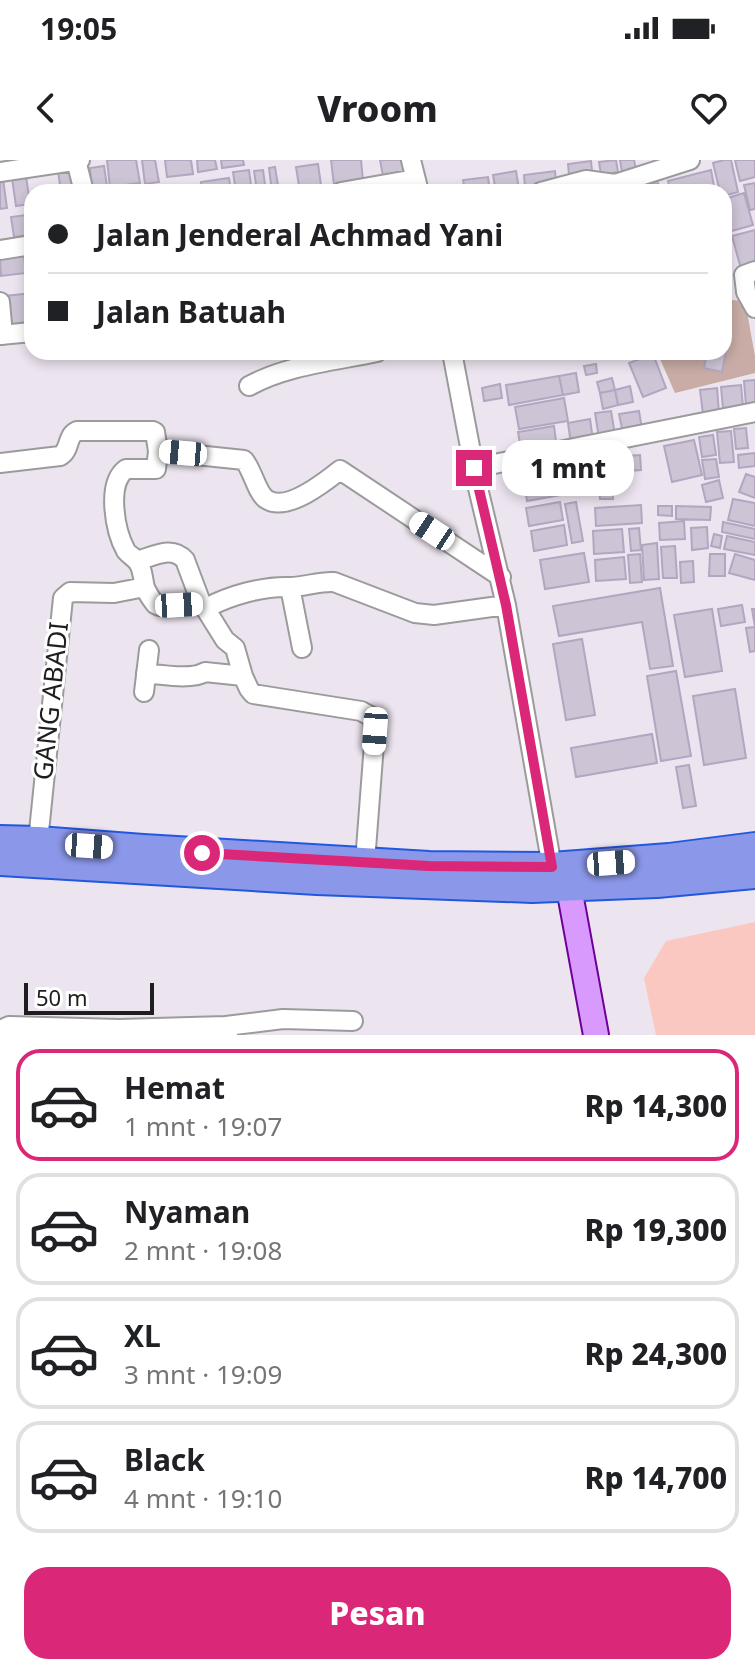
<!DOCTYPE html>
<html lang="id">
<meta charset="utf-8">
<style>
:root{--surface:#fff;--page:#f6f6f6;--text:#202124;--muted:#757577;--line:#e0e0e0;--accent:#db2777}
body{margin:0;font-family:"Noto Sans",sans-serif;background:var(--page);color:var(--text);height:100vh;display:flex;flex-direction:column;font-size:30px;white-space:nowrap}
*{box-sizing:border-box;margin:0}
p{font-size:26px;color:var(--muted)}
.icon{flex:none;width:44px;height:44px;fill:none;stroke:currentColor;stroke-width:2;stroke-linecap:round;stroke-linejoin:round}
.map{position:relative;height:875px;overflow:hidden}
.side{display:flex;flex-direction:column;background:var(--surface);flex:1}
.side>*{flex:none}
.guide{position:absolute;left:24px;top:24px;width:708px;height:176px;border-radius:24px;box-shadow:0 4px 12px #0003;display:grid;align-content:center;height:176px;padding:0 24px;background:var(--surface)}
.scale{position:absolute;left:24px;bottom:20px;width:130px;box-sizing:border-box;padding-left:8px;border:4px solid #1e1e1e;border-top:0;font-size:22px;line-height:28px;white-space:nowrap;color:#1e1e1e;-webkit-text-stroke:6px #fff;paint-order:stroke}
.end{position:absolute;width:36px;height:36px;margin:-18px;border:10px solid #db2777;background:#fff;box-shadow:0 0 0 4px #fff}
.from{border-radius:50%}
.bubble{position:absolute;height:56px;border-radius:24px;background:var(--surface);box-shadow:0 4px 12px #0003;font-size:26px;font-weight:800;line-height:56px;text-align:center}
.car{position:absolute;width:24px;height:48px;margin:-24px -12px;border-radius:10px;box-shadow:0 0 6px 2px #0007;background:linear-gradient(#fff 24%,#345 0 40%,#fff 0 76%,#345 0 86%,#fff 0)}
.guide b{display:flex;align-items:center;gap:28px;height:76px;font-size:30px}
.guide b+b{border-top:2px solid var(--line)}
.guide i{width:20px;height:20px;background:var(--text)}
ul{padding:14px 0 0;list-style:none}
li{display:flex;align-items:center;gap:24px;height:112px;margin:0 16px 12px;padding:0 8px;border:4px solid var(--line);border-radius:24px}
li div{flex:1}
li b{display:block;font-size:30px}
li em{font-style:normal;font-weight:800}
li.active{border-color:var(--accent)}
li>.icon{width:72px;height:72px;stroke-width:1.5}
.button{display:flex;gap:16px;margin-top:auto;padding:16px 24px}
.button a{flex:1;height:92px;border-radius:24px;background:var(--accent);color:#fff;font-size:32px;font-weight:800;line-height:92px;text-align:center}
.status{display:flex;justify-content:space-between;align-items:center;height:56px;padding:0 40px;background:var(--surface);direction:ltr}
.status svg{height:22px;fill:currentColor}
header{display:flex;justify-content:space-between;align-items:center;height:104px;padding:0 24px;background:var(--surface);font-size:36px;font-weight:800}
.map>svg:first-child{display:block}
</style>
<div class="status"><b>19:05</b><svg viewBox="0 0 49 12"><path d="M0 12V9h3v3zM5 12V6h3v6zM10 12V3h3v9zM15 12V0h3v12zM26 1h20v11H26zM47 4h2v5h-2z"/></svg></div>
<header><svg class="icon" aria-label="back" viewBox="0 0 24 24"><path d="M15 5l-7 7 7 7"/></svg>Vroom<svg class="icon" aria-label="heart" viewBox="0 0 24 24"><path d="M12 20l-8-8c-3-5 5-10 8-4 3-6 11-1 8 4z"/></svg></header>
<div class="map">
<svg width="755" height="875" viewBox="0 0 755 875">
<rect width="100%" height="100%" fill="#ece4ef"/>
<path fill="#c8aca5" d="M 724,108 L 731,140 L 745,141 L 755,196 L 755,213 L 675,233 L 657,192 L 724,192 Z"/>
<path fill="#fac8c0" d="M 755,762 L 755,875 L 656,875 L 644,818 L 666,781 Z"/>
<path fill="#cdc4d6" stroke="#b3a6c1" stroke-width="2" d="M 107,0 L 136,0 L 140,23 L 110,27 Z
M 142,0 L 155,0 L 159,22 L 145,24 Z
M 165,0 L 191,0 L 193,14 L 167,17 Z
M 197,0 L 215,0 L 217,9 L 198,12 Z
M 221,0 L 243,0 L 244,5 L 222,8 Z
M 331,0 L 361,0 L 363,21 L 334,25 Z
M 380,0 L 405,0 L 406,13 L 383,16 Z
M 616,0 L 618,12 L 601,15 L 599,2 Z
M 620,0 L 634,0 L 636,9 L 622,12 Z
M 724,0 L 731,0 L 738,32 L 724,36 L 724,32 L 720,32 L 713,3 Z
M 735,0 L 755,0 L 755,17 L 740,21 Z
M 591,1 L 592,11 L 569,14 L 568,4 Z
M 318,4 L 322,32 L 300,32 L 296,7 Z
M 104,6 L 107,26 L 92,28 L 90,8 Z
M 275,7 L 279,32 L 272,32 L 269,8 Z
M 74,9 L 77,31 L 61,32 L 58,11 Z
M 249,10 L 252,32 L 236,32 L 233,12 Z
M 263,10 L 266,32 L 257,32 L 254,11 Z
M 711,10 L 714,26 L 693,32 L 671,32 L 668,21 Z
M 516,11 L 519,29 L 496,32 L 493,15 Z
M 555,11 L 556,22 L 525,27 L 524,15 Z
M 26,16 L 30,44 L 16,46 L 12,18 Z
M 488,17 L 490,32 L 465,32 L 463,20 Z
M 229,18 L 231,32 L 202,32 L 201,22 Z
M 0,19 L 3,19 L 7,48 L 0,49 Z
M 658,23 L 660,32 L 635,32 L 634,29 Z
M 755,23 L 755,49 L 750,50 L 744,25 Z
M 196,25 L 197,32 L 177,32 L 176,27 Z
M 744,33 L 753,65 L 725,73 L 724,39 Z
M 26,55 L 29,75 L 14,77 L 11,57 Z
M 755,70 L 755,105 L 741,109 L 732,76 Z
M 24,96 L 26,113 L 1,116 L 0,99 Z
M 32,133 L 32,161 L 8,165 L 5,136 Z
M 724,190 L 726,191 L 722,212 L 704,208 L 707,192 L 724,192 Z
M 653,194 L 666,228 L 643,237 L 629,203 Z
M 596,204 L 597,213 L 586,215 L 584,206 Z
M 576,213 L 579,232 L 563,235 L 559,216 Z
M 559,216 L 563,235 L 509,245 L 506,225 Z
M 612,218 L 615,230 L 600,233 L 597,222 Z
M 755,220 L 755,245 L 746,245 L 744,221 Z
M 500,224 L 502,238 L 484,241 L 482,228 Z
M 741,225 L 743,246 L 723,248 L 721,227 Z
M 630,226 L 633,242 L 618,245 L 615,230 Z
M 717,228 L 719,253 L 703,254 L 700,230 Z
M 615,230 L 618,245 L 603,249 L 600,233 Z
M 564,238 L 568,261 L 519,269 L 515,247 Z
M 611,251 L 615,275 L 599,278 L 595,253 Z
M 639,251 L 642,269 L 623,273 L 619,254 Z
M 590,259 L 593,280 L 571,284 L 568,263 Z
M 554,266 L 557,289 L 522,295 L 518,272 Z
M 746,268 L 748,288 L 736,289 L 734,269 Z
M 731,271 L 734,302 L 720,303 L 717,272 Z
M 713,275 L 716,295 L 702,297 L 699,277 Z
M 694,280 L 702,315 L 672,322 L 664,286 Z
M 755,293 L 755,306 L 739,308 L 738,295 Z
M 640,295 L 641,310 L 613,312 L 612,297 Z
M 716,299 L 719,317 L 705,319 L 702,300 Z
M 583,309 L 586,327 L 568,330 L 565,312 Z
M 557,310 L 561,335 L 527,341 L 523,316 Z
M 598,311 L 611,311 L 613,339 L 600,339 Z
M 746,314 L 755,317 L 755,338 L 739,332 Z
M 719,320 L 723,338 L 706,342 L 702,325 Z
M 733,339 L 755,343 L 755,366 L 728,360 Z
M 560,342 L 563,360 L 529,366 L 526,348 Z
M 576,342 L 583,381 L 572,383 L 565,344 Z
M 641,345 L 642,363 L 596,366 L 595,348 Z
M 658,346 L 672,346 L 672,356 L 658,355 Z
M 676,346 L 711,347 L 710,360 L 676,359 Z
M 684,361 L 685,379 L 660,380 L 659,363 Z
M 723,362 L 755,369 L 755,379 L 722,372 Z
M 564,365 L 567,385 L 534,391 L 531,371 Z
M 707,367 L 708,388 L 692,390 L 691,368 Z
M 639,368 L 641,390 L 631,391 L 629,369 Z
M 622,369 L 624,392 L 594,394 L 593,371 Z
M 714,374 L 722,376 L 720,388 L 711,386 Z
M 727,376 L 755,382 L 755,395 L 724,389 Z
M 657,383 L 659,419 L 644,420 L 642,385 Z
M 675,386 L 677,418 L 663,418 L 661,387 Z
M 584,393 L 589,422 L 545,429 L 540,400 Z
M 640,394 L 642,422 L 630,423 L 628,395 Z
M 710,394 L 725,394 L 725,416 L 709,416 Z
M 735,394 L 755,400 L 755,420 L 729,413 Z
M 624,397 L 626,419 L 596,421 L 595,400 Z
M 693,401 L 694,422 L 681,423 L 680,402 Z
M 660,428 L 673,506 L 650,509 L 642,462 L 559,476 L 553,446 Z
M 742,445 L 745,462 L 721,466 L 718,449 Z
M 712,449 L 722,511 L 685,517 L 674,455 Z
M 752,449 L 755,449 L 755,491 L 750,492 L 746,468 L 755,467 Z
M 582,479 L 595,555 L 566,560 L 553,484 Z
M 676,511 L 691,596 L 661,601 L 647,516 Z
M 735,529 L 746,598 L 704,605 L 693,536 Z
M 652,574 L 657,603 L 576,617 L 571,588 Z
M 689,605 L 696,646 L 683,648 L 676,607 Z"/>
<g fill="none" stroke-linecap="round" stroke-linejoin="round">
<g stroke="#9b9b9b" stroke-width="22">
<path id="minor" d="M 76,0 L 84,32
M 411,0 L 419,32
M 0,12 L 80,0
M 341,32 L 415,19
M 541,32 L 586,20 L 615,24 L 690,0
M 0,90 L 32,85
M 755,111 L 744,115 L 746,132 L 755,148
M 0,142 L 3,175
M 0,175 L 32,172
M 452,192 L 477,324 L 506,445 L 552,707
M 249,226 C 287,205 335,201 377,192
M 158,291 L 156,309 L 126,309 C 106,324 115,371 126,391 C 130,396 136,398 139,404 C 143,411 143,420 145,428 C 148,434 151,439 155,444 L 159,446 L 203,444
M 0,303 L 60,296 C 71,290 66,276 77,271 L 153,271 L 155,272 L 158,291 L 244,300 C 252,309 257,333 266,339 C 286,353 325,322 340,310 L 501,417
M 474,308 L 755,252
M 137,401 C 154,396 172,385 185,400 L 200,440 L 225,480 L 235,488 L 243,516 L 249,529 L 253,534 L 361,551 L 372,557 L 375,571 L 365,702
M 290,427 L 302,488
M 206,448 C 231,435 263,426 290,427 C 305,427 319,421 334,422 L 415,453 L 434,455 L 506,445
M 146,513 C 161,515 193,520 205,512 L 243,516
M 144,532 L 149,490
M 38,681 L 63,438 L 70,432 L 114,433 L 145,427
M 0,870 L 9,866 L 119,869 L 226,866
M 228,875 L 226,866 L 283,859 L 353,861"/>
</g>
<g stroke="#6e0098" stroke-width="28">
<path id="major" d="M 569,728 L 596,875"/>
</g>
<g stroke="#2258dd" stroke-width="32">
<path id="highway" d="M 0,680 L 38,681 L 143,689 L 429,706 L 552,707 L 669,698 L 755,687
M 0,701 L 317,720 L 532,728 L 657,723 L 755,714"/>
</g>
<use href="#minor" stroke="#fff" stroke-width="18"/>
<use href="#major" stroke="#d89bfd" stroke-width="24"/>
<use href="#highway" stroke="#8b97e8" stroke-width="28"/>
</g>
<g fill="none" stroke-linecap="round" stroke-linejoin="round">
<path stroke="#db2777" stroke-width="10" d="M 202,693 L 429,706 L 552,707 L 506,445 L 474,308"/>
</g>
<g text-anchor="middle" stroke-width="6" stroke-linejoin="round" paint-order="stroke">
<g font-size="26" fill="#1e1e1e" stroke="#fff">
<text transform="translate(51 541) rotate(-84)" y="9">GANG ABADI</text>
</g>
</g>
</svg>
<div class="scale">50 m</div>
<i class="end from" style="left:202px;top:693px"></i>
<i class="end" style="left:474px;top:308px"></i>
<div class="bubble" style="left:502px;top:280px;width:132px">1 mnt</div>
<i class="car" style="left:183px;top:293px;rotate:275deg"></i>
<i class="car" style="left:432px;top:371px;rotate:303deg"></i>
<i class="car" style="left:179px;top:445px;rotate:87deg"></i>
<i class="car" style="left:375px;top:571px;rotate:184deg"></i>
<i class="car" style="left:89px;top:686px;rotate:94deg"></i>
<i class="car" style="left:611px;top:703px;rotate:86deg"></i>
<div class="guide">
<b><i class="from"></i>Jalan Jenderal Achmad Yani</b>
<b><i></i>Jalan Batuah</b>
</div>
</div>
<section class="side">
<ul>
<li class="active"><svg class="icon" aria-label="car" viewBox="0 0 24 24"><path d="M5 17H2v-5l4-1 3-4h7l3 4 3 1v5h-3M9 17h6M6 11h13"/><circle cx="7" cy="17" r="2"/><circle cx="17" cy="17" r="2"/></svg><div><b>Hemat</b><p>1 mnt · 19:07</p></div><em>Rp 14,300</em></li>
<li><svg class="icon" aria-label="car" viewBox="0 0 24 24"><path d="M5 17H2v-5l4-1 3-4h7l3 4 3 1v5h-3M9 17h6M6 11h13"/><circle cx="7" cy="17" r="2"/><circle cx="17" cy="17" r="2"/></svg><div><b>Nyaman</b><p>2 mnt · 19:08</p></div><em>Rp 19,300</em></li>
<li><svg class="icon" aria-label="car" viewBox="0 0 24 24"><path d="M5 17H2v-5l4-1 3-4h7l3 4 3 1v5h-3M9 17h6M6 11h13"/><circle cx="7" cy="17" r="2"/><circle cx="17" cy="17" r="2"/></svg><div><b>XL</b><p>3 mnt · 19:09</p></div><em>Rp 24,300</em></li>
<li><svg class="icon" aria-label="car" viewBox="0 0 24 24"><path d="M5 17H2v-5l4-1 3-4h7l3 4 3 1v5h-3M9 17h6M6 11h13"/><circle cx="7" cy="17" r="2"/><circle cx="17" cy="17" r="2"/></svg><div><b>Black</b><p>4 mnt · 19:10</p></div><em>Rp 14,700</em></li>
</ul>
<div class="button"><a>Pesan</a></div>
</section>
